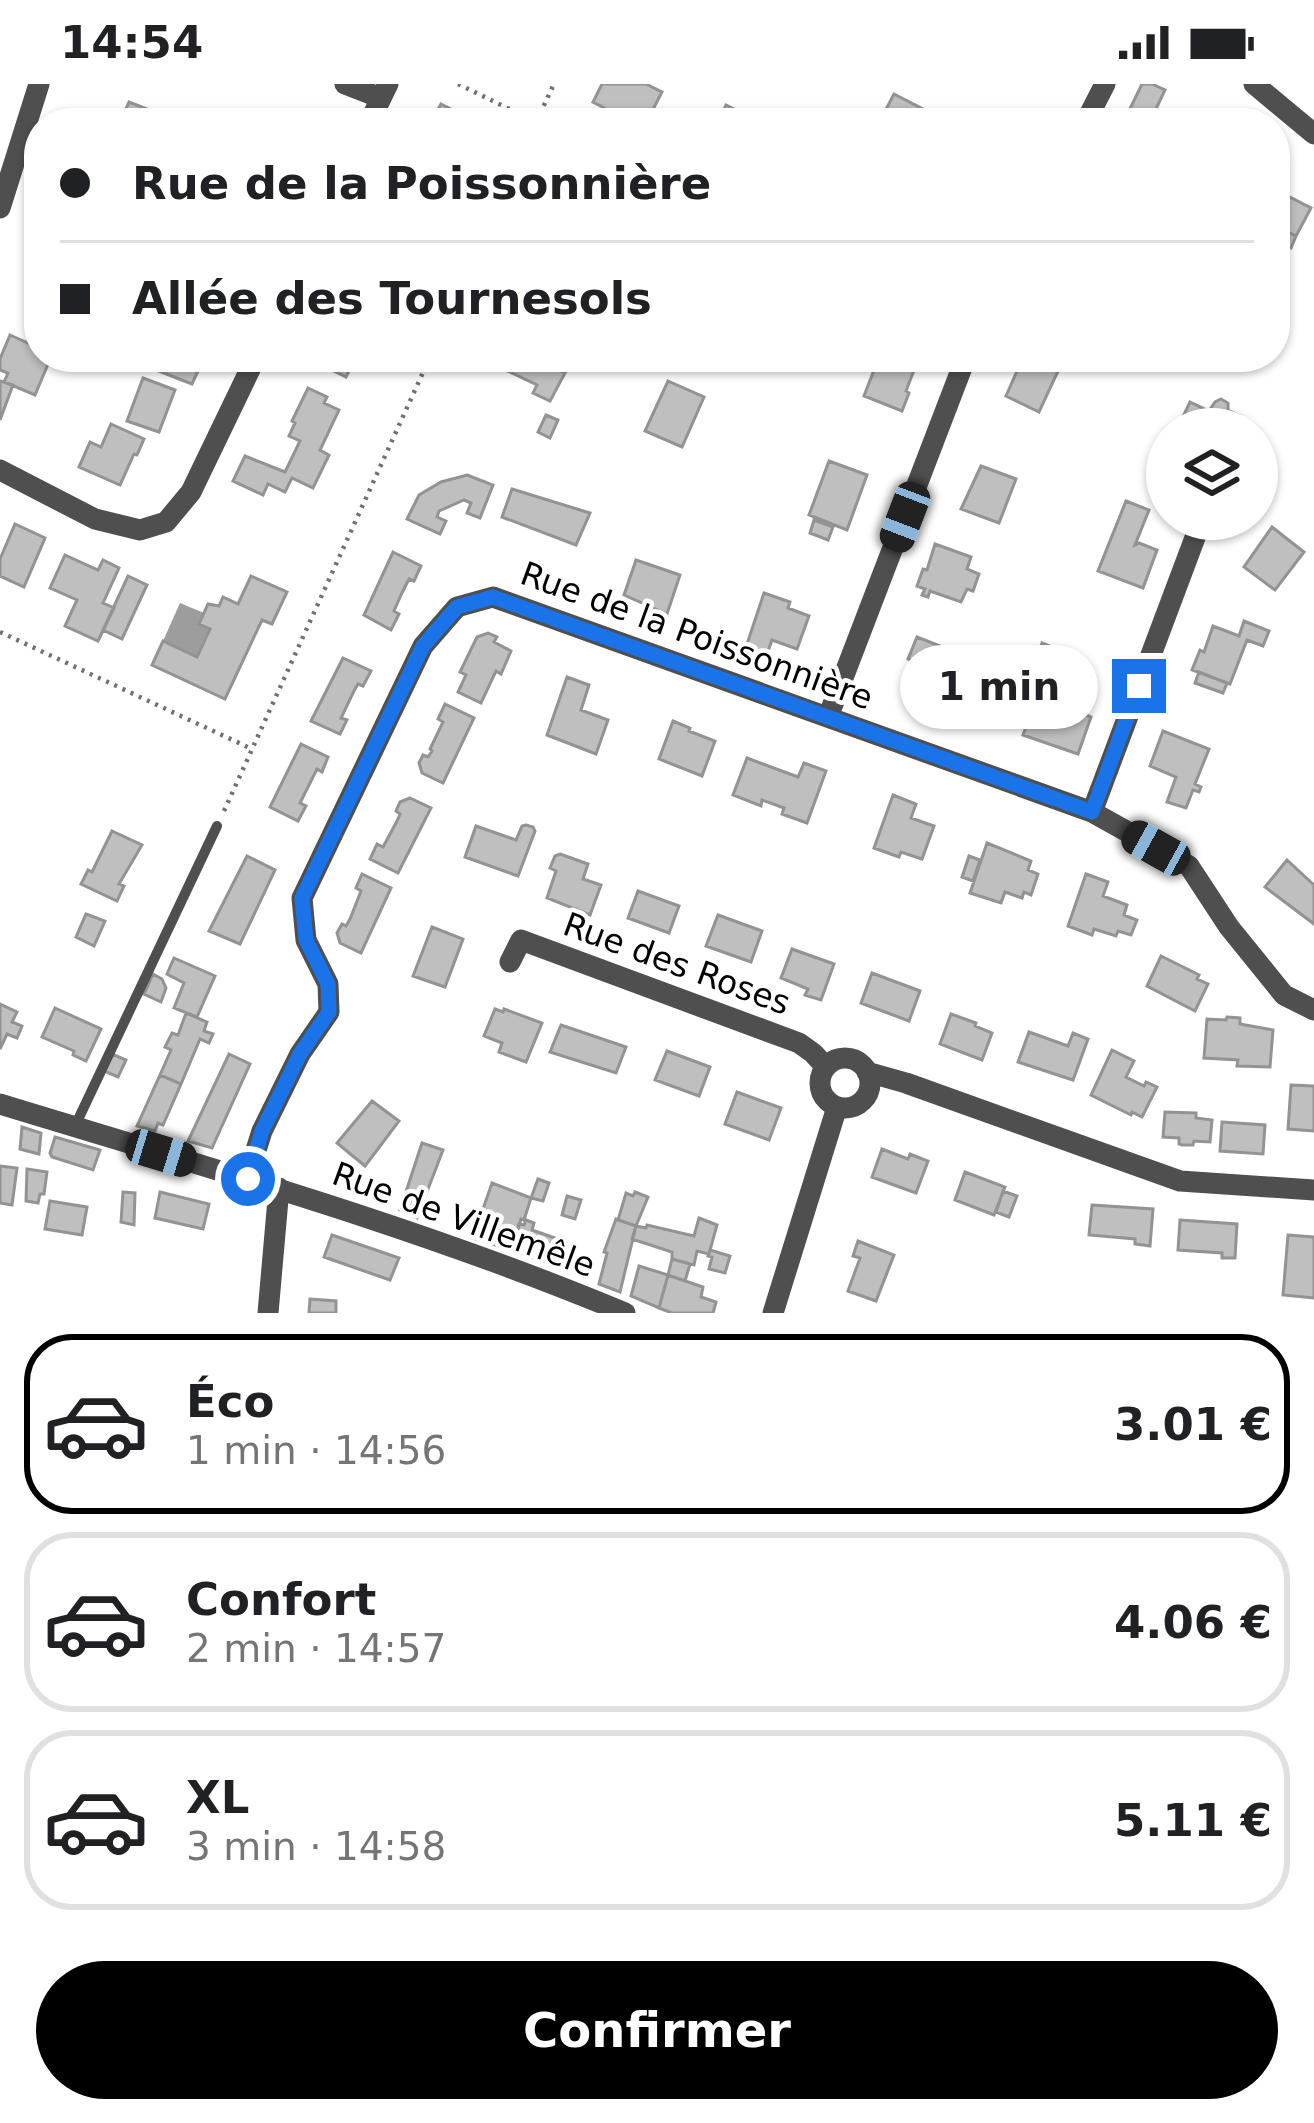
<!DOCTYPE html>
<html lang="fr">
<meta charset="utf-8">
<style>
:root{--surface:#fff;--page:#f6f6f6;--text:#202124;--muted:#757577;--line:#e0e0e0;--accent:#000}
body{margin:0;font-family:"DejaVu Sans",sans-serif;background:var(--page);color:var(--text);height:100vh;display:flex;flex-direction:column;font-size:45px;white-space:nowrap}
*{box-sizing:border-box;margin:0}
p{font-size:39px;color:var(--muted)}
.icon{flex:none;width:66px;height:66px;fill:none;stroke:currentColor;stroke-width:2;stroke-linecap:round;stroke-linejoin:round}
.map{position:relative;height:1229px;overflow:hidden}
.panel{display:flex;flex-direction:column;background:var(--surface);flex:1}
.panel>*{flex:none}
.hud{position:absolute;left:24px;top:24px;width:1266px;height:264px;border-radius:48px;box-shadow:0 3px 9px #0004;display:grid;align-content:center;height:264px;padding:0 36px;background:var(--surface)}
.controls{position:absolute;left:1146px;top:324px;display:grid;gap:24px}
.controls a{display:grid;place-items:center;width:132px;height:132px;border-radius:50%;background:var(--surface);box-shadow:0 3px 9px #0004;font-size:60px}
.end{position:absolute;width:54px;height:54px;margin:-27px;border:15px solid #1a73e8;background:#fff;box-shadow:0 0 0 6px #fff}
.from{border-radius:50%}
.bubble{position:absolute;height:84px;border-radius:42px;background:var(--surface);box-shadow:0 3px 9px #0004;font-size:39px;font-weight:700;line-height:84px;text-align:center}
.car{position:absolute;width:36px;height:72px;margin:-36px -18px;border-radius:15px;box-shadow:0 0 9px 3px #0007;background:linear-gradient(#222 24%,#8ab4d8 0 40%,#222 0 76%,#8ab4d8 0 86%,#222 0)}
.hud b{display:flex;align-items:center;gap:42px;height:114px;font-size:45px}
.hud b+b{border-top:3px solid var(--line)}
.hud i{width:30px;height:30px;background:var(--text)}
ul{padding:21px 0 0;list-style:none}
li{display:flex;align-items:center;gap:36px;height:180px;margin:0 24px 18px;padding:0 12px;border:6px solid var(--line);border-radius:48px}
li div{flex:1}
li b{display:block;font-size:45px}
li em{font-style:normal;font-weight:700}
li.on{border-color:var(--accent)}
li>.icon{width:108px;height:108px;stroke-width:1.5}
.action{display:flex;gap:24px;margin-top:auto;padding:24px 36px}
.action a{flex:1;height:138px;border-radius:72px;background:var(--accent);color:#fff;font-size:48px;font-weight:700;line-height:138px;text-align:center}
.status{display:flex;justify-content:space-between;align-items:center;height:84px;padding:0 60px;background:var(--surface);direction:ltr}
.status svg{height:33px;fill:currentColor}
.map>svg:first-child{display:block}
</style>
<div class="status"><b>14:54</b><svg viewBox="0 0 49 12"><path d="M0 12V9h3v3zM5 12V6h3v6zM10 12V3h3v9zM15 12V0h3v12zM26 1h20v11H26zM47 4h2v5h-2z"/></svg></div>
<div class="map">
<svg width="1314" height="1229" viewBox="0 0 1314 1229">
<rect width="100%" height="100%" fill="#fff"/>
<path fill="#9d9d9d" d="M 180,519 L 204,529 L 199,540 L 210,545 L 197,573 L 163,557 Z"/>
<path fill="#bfbfbf" stroke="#939393" stroke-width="3" d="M 602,0 L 646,0 L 662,8 L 646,39 L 633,39 L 593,18 Z
M 1142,0 L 1152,0 L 1165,6 L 1155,27 L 1166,33 L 1163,39 L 1123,39 Z
M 894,10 L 923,25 L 917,39 L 903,39 L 884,29 Z
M 129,18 L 155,28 L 151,39 L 120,39 Z
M 441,20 L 473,36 L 471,39 L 431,38 Z
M 726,21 L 763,39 L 718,39 Z
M 1275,98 L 1288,105 L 1286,111 L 1311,124 L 1296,152 L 1275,142 Z
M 1275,142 L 1296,152 L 1291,164 L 1275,156 Z
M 10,251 L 39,264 L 39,273 L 51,273 L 35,311 L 4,298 L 8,289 L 0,286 L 0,275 Z
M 146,273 L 188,273 L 185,282 L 198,287 L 192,300 L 143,281 Z
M 348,273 L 354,277 L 346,293 L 307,274 Z
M 499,273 L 540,273 L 539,277 L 565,289 L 550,317 L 533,309 L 537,301 L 495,281 Z
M 879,273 L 893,273 L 916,281 L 906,307 L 909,309 L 902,327 L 864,312 Z
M 1020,273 L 1033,273 L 1059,285 L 1039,328 L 1006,312 L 1017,287 L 1014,286 Z
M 143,294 L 175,306 L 159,348 L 127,337 Z
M 0,297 L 13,301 L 0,336 Z
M 668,297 L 704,313 L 682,363 L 645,347 Z
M 308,304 L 327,313 L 324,319 L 339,326 L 320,366 L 329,371 L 313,404 L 292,394 L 285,408 L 268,400 L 263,411 L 233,397 L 245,372 L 285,388 L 300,357 L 289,352 L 295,339 L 292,337 Z
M 1221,315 L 1228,319 L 1228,326 L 1240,332 L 1235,345 L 1177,345 L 1190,318 L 1209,327 L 1215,318 Z
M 546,331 L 558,336 L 550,354 L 538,348 Z
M 111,340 L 144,355 L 137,371 L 134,370 L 120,401 L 79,383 L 90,358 L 101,363 Z
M 829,377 L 867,391 L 847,446 L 809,431 Z
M 981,382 L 1016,395 L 999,439 L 961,425 Z
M 467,391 L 493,401 L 480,434 L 467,429 L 471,419 L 464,416 L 439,427 L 437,433 L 446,437 L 440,450 L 407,435 L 419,411 L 441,398 Z
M 512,405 L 590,429 L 576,461 L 502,433 Z
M 1126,417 L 1149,426 L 1135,461 L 1139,459 L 1157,466 L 1143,504 L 1098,487 Z
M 814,436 L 833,443 L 828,456 L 810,449 Z
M 15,440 L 45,454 L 24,503 L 0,492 L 0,475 Z
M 1272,443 L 1304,468 L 1275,506 L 1244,483 Z
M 935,460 L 971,473 L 967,485 L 979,490 L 973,507 L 967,505 L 961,518 L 930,507 L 928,513 L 922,511 L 925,505 L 917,502 L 923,485 L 927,486 Z
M 393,468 L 421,482 L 414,497 L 409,495 L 401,511 L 394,527 L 399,530 L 391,546 L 364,531 Z
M 65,471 L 98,486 L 103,476 L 119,484 L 103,519 L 114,524 L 98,557 L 65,542 L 77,516 L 50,504 Z
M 636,476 L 680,491 L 667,530 L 624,511 Z
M 128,492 L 147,501 L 122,555 L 103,546 Z
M 251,492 L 287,508 L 272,540 L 262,536 L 225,615 L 152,581 L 163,557 L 197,573 L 210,545 L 199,540 L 208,520 L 219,522 L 223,513 L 238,520 Z
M 764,509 L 790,518 L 788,524 L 809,532 L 797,565 L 772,556 L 767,570 L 746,563 Z
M 1244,537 L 1269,547 L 1263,562 L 1247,556 L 1230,600 L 1192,586 L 1200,566 L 1204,568 L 1213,542 L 1239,552 Z
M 488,549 L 497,553 L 494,558 L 511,567 L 501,590 L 496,587 L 481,619 L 458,608 L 466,591 L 460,588 L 477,553 Z
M 917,553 L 968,573 L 958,598 L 953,596 L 944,618 L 913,606 L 922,581 L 908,575 Z
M 1042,559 L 1052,563 L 1045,580 L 1027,574 L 1031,564 L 1039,568 Z
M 343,574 L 371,587 L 363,602 L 358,600 L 354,607 L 341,634 L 347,636 L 340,650 L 311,637 Z
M 1199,588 L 1227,599 L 1223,609 L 1195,599 Z
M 567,593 L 589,601 L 581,626 L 608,636 L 596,670 L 547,651 Z
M 1037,613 L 1091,633 L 1078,670 L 1023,651 Z
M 445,620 L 474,634 L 443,699 L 422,689 L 419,679 L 423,671 L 428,673 L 432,667 L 430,665 L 443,638 L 438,635 Z
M 673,637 L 690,644 L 689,647 L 715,657 L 702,692 L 659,675 Z
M 1163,647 L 1209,665 L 1195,700 L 1201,703 L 1199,708 L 1193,706 L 1186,724 L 1167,718 L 1176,693 L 1150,682 Z
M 301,660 L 328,673 L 322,688 L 317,685 L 300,719 L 306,722 L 298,737 L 270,723 Z
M 747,674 L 798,693 L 804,679 L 826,687 L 807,739 L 782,730 L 784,724 L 762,716 L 761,722 L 733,711 Z
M 893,711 L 916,720 L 911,734 L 934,742 L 922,775 L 901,768 L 899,773 L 874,764 Z
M 410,714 L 431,724 L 398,789 L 370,775 L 377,760 L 383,763 L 397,737 L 400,730 L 396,727 L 400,718 Z
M 526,741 L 533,743 L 535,747 L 518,792 L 465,773 L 476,742 L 516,756 L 522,742 Z
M 112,747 L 142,761 L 119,800 L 124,802 L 117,817 L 81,800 L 88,786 L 92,788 Z
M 987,759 L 1031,777 L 1028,786 L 1038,790 L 1031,811 L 1024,808 L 1022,814 L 1005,808 L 1001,819 L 970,809 Z
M 560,770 L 588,780 L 583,795 L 601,801 L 590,831 L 547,814 L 556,787 L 550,784 L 555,772 Z
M 247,772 L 275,786 L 240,860 L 209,847 Z
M 969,772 L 980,776 L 973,797 L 962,793 Z
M 1287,776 L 1314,801 L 1314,840 L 1265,803 Z
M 362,790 L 391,804 L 361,869 L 340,859 L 337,849 L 342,840 L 346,842 L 350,835 L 361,807 L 356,804 Z
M 1086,790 L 1108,798 L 1103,812 L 1127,821 L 1124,831 L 1137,836 L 1131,851 L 1118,847 L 1116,852 L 1094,845 L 1092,851 L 1068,842 Z
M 638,807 L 679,822 L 669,849 L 628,834 Z
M 86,830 L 105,837 L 94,862 L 76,853 Z
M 718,831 L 762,847 L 751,878 L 706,862 Z
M 432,843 L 463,855 L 445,903 L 413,892 Z
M 792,865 L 834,880 L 821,916 L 805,911 L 808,905 L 781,894 Z
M 1161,872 L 1199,891 L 1197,895 L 1208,900 L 1195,927 L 1147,902 Z
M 174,874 L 215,892 L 197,933 L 174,924 L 184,899 L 167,890 Z
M 872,889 L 920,907 L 909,937 L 861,919 Z
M 153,890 L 162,895 L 166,904 L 161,918 L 144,910 Z
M 0,920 L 17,928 L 12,938 L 22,942 L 17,954 L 7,950 L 0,965 Z
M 55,924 L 101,945 L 86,977 L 73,971 L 74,967 L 42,953 Z
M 495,925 L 503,928 L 504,925 L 542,939 L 526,978 L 499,968 L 502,959 L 484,952 Z
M 186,929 L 207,938 L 204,947 L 213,950 L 209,959 L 200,955 L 181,1000 L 160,991 L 171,966 L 165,963 L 172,949 L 178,951 Z
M 951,930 L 976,939 L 975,942 L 992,949 L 982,976 L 940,960 Z
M 1227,933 L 1240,934 L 1240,940 L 1273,946 L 1270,983 L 1237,982 L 1238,976 L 1204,974 L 1207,935 L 1226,936 Z
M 561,941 L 626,963 L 616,989 L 550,968 Z
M 1029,948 L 1068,962 L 1073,949 L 1088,955 L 1073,996 L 1018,978 Z
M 1112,966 L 1134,977 L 1126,993 L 1144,1002 L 1146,998 L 1157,1003 L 1142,1033 L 1132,1028 L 1131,1031 L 1091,1011 Z
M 667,967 L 710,983 L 699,1012 L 655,996 Z
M 112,970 L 126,976 L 118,993 L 104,987 Z
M 229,970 L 250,980 L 212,1064 L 188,1057 Z
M 160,991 L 181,1000 L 163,1041 L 158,1039 L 155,1047 L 137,1042 Z
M 1291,1001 L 1314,1002 L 1314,1047 L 1288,1045 Z
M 737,1008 L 781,1024 L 769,1056 L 725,1040 Z
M 372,1017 L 399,1037 L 365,1082 L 337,1059 Z
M 1165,1028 L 1196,1029 L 1196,1034 L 1212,1036 L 1210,1058 L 1194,1057 L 1193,1061 L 1182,1061 L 1179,1060 L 1179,1054 L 1163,1053 Z
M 1222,1038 L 1265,1041 L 1263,1070 L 1220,1067 Z
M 22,1043 L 41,1049 L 39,1070 L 20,1065 Z
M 55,1053 L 100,1066 L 93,1086 L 52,1073 L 50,1069 Z
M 422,1059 L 443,1066 L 417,1134 L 400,1126 Z
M 882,1065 L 908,1075 L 910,1070 L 928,1077 L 916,1109 L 872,1093 Z
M 0,1082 L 17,1084 L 12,1121 L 0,1119 Z
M 27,1085 L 47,1088 L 44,1110 L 40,1110 L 38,1119 L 26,1117 Z
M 965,1088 L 1005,1103 L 994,1131 L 955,1116 Z
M 538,1095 L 549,1099 L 543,1117 L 531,1114 Z
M 492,1099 L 531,1114 L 524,1136 L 521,1135 L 512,1166 L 473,1154 Z
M 1003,1107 L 1017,1112 L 1009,1133 L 996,1128 Z
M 123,1108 L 135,1109 L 134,1141 L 121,1138 Z
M 160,1108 L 209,1120 L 203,1145 L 155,1134 Z
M 635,1108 L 648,1113 L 636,1142 L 618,1136 L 626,1109 L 633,1112 Z
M 567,1112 L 581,1116 L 575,1135 L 562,1131 Z
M 50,1117 L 87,1123 L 82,1151 L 45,1145 Z
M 1092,1121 L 1153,1125 L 1150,1162 L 1135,1160 L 1135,1155 L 1089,1151 Z
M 699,1134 L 717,1141 L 709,1170 L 697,1167 L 694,1181 L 672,1175 L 672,1168 L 632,1155 L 636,1142 L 646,1144 L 647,1141 L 694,1152 Z
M 616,1135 L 636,1142 L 620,1208 L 599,1200 L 607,1169 L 604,1168 Z
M 526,1136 L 534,1139 L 532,1146 L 555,1154 L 548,1179 L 512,1166 L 519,1140 L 524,1141 Z
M 1180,1136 L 1237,1140 L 1235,1174 L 1222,1174 L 1222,1169 L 1178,1166 Z
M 332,1151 L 399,1174 L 390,1196 L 324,1173 Z
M 1288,1151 L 1314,1153 L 1314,1214 L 1283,1211 Z
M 858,1157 L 894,1171 L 876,1217 L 848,1207 L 860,1174 L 853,1172 Z
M 710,1166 L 730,1172 L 725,1189 L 709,1185 L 712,1173 L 708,1172 Z
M 672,1175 L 690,1180 L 685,1197 L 668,1191 Z
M 639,1182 L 668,1191 L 659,1224 L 631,1212 Z
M 668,1191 L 703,1203 L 701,1213 L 716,1218 L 713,1229 L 672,1229 L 659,1224 Z
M 310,1215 L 336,1217 L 336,1229 L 309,1229 Z"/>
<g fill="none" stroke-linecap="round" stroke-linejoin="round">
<path stroke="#717171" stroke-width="4.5" stroke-dasharray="3 6" stroke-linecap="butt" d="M 458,0 L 538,39
M 536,38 L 554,0
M 0,548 L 252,665
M 224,727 L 430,273"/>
<path stroke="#4f4f4f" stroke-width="10" d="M 75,1042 L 217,742"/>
<path stroke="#4f4f4f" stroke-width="21" d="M 345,0 L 381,14
M 1254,0 L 1314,50
M 369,39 L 388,0
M 1085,39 L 1105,0
M 0,124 L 39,0
M 0,386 L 95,435 L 140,446 L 166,438 L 191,408 L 256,273
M 828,633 L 966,273
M 1092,728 L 1202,435
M 510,878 L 521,856 L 799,959 L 813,969 L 826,983
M820 999a25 25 0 1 1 50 0a25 25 0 1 1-50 0Z
M 867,988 L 906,999 L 1180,1097 L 1314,1106
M 0,1020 C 210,1084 422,1144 625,1229
M 247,1095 L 262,1047 L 300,970 L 329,928 L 328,900 L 306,856 L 302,814 L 423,562 L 457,523 L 493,513 L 1092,728 L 1189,782 L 1229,843 L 1284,911 L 1314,926
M 268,1229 L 279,1104
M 773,1229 L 837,1023"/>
</g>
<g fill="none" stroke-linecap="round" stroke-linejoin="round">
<path stroke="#1a73e8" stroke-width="15" d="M 248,1095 L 262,1047 L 300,970 L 329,928 L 328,900 L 306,856 L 302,814 L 423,562 L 457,523 L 493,513 L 1092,728 L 1139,602"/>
</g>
<g text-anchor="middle" stroke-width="9" stroke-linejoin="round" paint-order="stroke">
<g font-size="33" fill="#000" stroke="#fff">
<text transform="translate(697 551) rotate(20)" y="12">Rue de la Poissonnière</text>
<text transform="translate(677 879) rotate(20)" y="12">Rue des Roses</text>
<text transform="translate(464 1135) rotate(20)" y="12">Rue de Villemêle</text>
</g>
</g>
</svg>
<div class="controls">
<a><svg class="icon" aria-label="layers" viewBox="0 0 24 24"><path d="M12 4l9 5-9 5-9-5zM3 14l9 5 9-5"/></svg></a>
</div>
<i class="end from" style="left:248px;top:1095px"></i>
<i class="end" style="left:1139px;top:602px"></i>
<div class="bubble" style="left:900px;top:561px;width:198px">1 min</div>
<i class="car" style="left:905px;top:433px;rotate:201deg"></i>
<i class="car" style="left:1156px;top:764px;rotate:299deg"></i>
<i class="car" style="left:161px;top:1069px;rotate:107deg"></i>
<div class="hud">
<b><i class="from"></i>Rue de la Poissonnière</b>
<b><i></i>Allée des Tournesols</b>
</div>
</div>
<section class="panel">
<ul>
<li class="on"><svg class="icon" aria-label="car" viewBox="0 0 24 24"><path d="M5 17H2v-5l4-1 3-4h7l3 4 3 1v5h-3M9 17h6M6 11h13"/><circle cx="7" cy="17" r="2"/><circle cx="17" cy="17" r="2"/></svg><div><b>Éco</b><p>1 min · 14:56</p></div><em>3.01 €</em></li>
<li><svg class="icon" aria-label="car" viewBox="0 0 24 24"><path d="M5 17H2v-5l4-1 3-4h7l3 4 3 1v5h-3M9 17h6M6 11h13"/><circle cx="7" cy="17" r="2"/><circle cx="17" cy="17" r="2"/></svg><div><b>Confort</b><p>2 min · 14:57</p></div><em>4.06 €</em></li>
<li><svg class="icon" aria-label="car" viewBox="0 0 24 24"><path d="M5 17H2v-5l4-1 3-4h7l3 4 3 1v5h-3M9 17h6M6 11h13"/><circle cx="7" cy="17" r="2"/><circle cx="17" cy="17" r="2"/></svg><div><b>XL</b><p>3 min · 14:58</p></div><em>5.11 €</em></li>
</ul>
<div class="action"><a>Confirmer</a></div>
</section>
